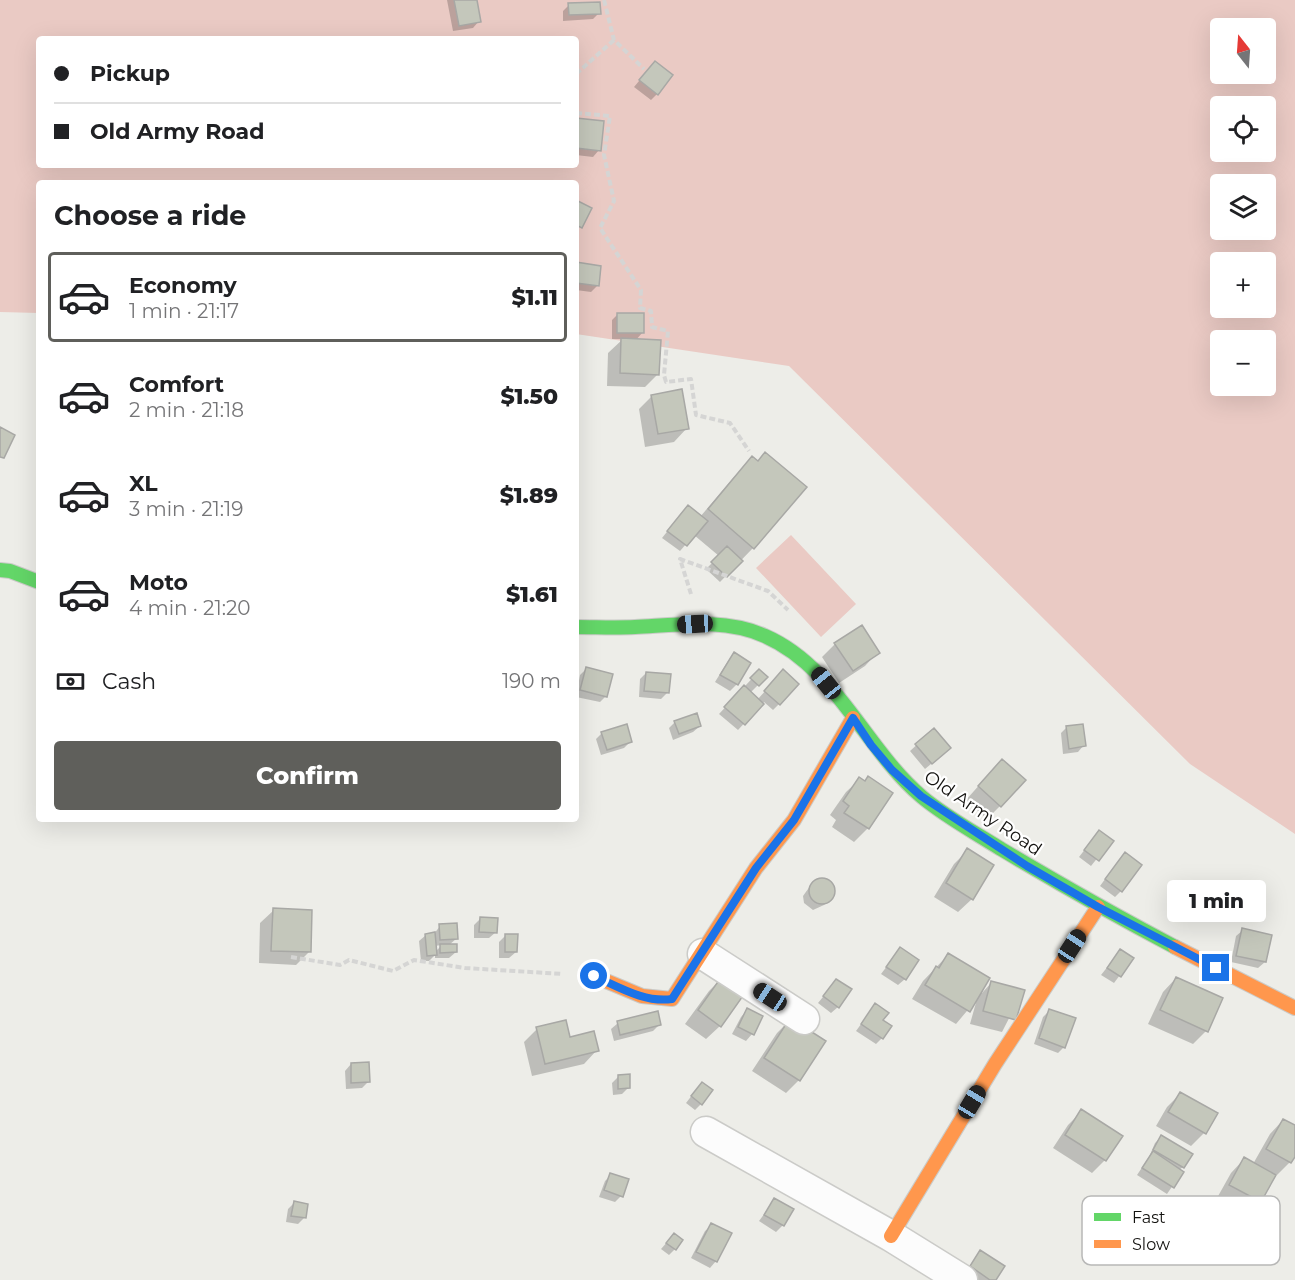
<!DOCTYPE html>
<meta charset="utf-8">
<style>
:root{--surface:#fff;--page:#f2f2f2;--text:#202124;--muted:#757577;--line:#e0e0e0;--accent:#5f5f5b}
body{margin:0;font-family:Montserrat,sans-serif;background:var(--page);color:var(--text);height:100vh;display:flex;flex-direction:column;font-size:22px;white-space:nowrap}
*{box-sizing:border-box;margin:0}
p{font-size:20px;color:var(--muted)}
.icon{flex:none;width:33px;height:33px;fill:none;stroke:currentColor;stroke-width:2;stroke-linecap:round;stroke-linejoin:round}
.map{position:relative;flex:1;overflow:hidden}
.drawer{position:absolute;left:36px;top:180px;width:543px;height:642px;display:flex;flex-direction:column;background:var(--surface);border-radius:6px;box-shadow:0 6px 24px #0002}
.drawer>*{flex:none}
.top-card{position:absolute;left:36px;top:36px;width:543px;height:132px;border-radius:6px;box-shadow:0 6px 24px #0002;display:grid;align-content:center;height:132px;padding:0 18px;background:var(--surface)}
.needle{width:39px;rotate:343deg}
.tools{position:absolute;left:1210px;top:18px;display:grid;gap:12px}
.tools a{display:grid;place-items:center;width:66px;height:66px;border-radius:6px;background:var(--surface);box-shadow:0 6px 24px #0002;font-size:30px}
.end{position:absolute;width:27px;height:27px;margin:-14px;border:8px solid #1a73e8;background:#fff;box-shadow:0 0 0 3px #fff}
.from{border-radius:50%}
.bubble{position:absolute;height:42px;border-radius:6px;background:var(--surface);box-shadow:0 6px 24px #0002;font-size:20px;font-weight:800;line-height:42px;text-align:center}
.car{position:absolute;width:18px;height:36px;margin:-18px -9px;border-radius:8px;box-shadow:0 0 4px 2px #0007;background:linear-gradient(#222 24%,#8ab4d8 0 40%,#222 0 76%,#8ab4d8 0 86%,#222 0)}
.top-card b{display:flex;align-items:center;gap:21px;height:57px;font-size:22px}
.top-card b+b{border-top:2px solid var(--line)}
.top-card i{width:15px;height:15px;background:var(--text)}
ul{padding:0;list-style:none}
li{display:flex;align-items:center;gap:18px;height:90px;margin:0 12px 9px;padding:0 6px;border:3px solid transparent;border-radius:6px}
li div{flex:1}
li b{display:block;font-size:22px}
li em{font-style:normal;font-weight:800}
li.selected{border-color:var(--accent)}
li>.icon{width:54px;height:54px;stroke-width:1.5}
h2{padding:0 18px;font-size:27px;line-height:72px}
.pay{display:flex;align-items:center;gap:15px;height:66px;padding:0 18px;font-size:22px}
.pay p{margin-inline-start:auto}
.cta{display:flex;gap:12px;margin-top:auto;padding:12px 18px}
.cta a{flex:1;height:69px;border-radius:6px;background:var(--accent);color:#fff;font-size:24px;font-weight:800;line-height:69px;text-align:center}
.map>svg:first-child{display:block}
</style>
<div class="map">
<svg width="1295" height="1280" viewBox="0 0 1295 1280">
<rect width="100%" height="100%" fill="#edede8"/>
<path fill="#eacac4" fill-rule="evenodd" d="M 0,0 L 1295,0 L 1295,834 L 1190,764 L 789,366 L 576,334 L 576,183 L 39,183 L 39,313 L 0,312 ZM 1221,28 L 1266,28 L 1266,74 L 1221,74 ZM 39,39 L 576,39 L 576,165 L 39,165 ZM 1221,106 L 1266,106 L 1266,152 L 1221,152 ZM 1221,184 L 1266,184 L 1266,230 L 1221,230 ZM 1221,262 L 1266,262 L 1266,308 L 1221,308 ZM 1221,340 L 1266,340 L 1266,386 L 1221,386 Z
M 791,535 L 856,604 L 821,637 L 756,568 Z"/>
<path fill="#0003" fill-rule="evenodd" d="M 447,0 L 475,0 L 479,21 L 473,28 L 453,31 Z
M 569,5 L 599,13 L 593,19 L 563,21 L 563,11 Z
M 649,69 L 657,94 L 651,100 L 634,87 Z
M 576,120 L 599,150 L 593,157 L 576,155 Z
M 576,264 L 597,286 L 591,292 L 576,290 Z
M 618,314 L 643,332 L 635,341 L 658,374 L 645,387 L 607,386 L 608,353 L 623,339 L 612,339 L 612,320 Z
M 652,396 L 687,428 L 674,442 L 645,447 L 639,409 Z
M 765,454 L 753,548 L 720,582 L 706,569 L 719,556 L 694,535 L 680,551 L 662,538 L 682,513 L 700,517 L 733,478 L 752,458 L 757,462 Z
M 835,644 L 878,652 L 865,666 L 839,683 L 822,657 Z
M 734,654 L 749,663 L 737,684 L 730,691 L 715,682 L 728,661 Z
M 586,669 L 606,696 L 600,702 L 576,697 L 580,675 Z
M 759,671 L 766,677 L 750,693 L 758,699 L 777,678 L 779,704 L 773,710 L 764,702 L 738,730 L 719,714 Z
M 646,673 L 668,692 L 661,699 L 639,697 L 640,679 Z
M 675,722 L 700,726 L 693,732 L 673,740 L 669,728 Z
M 1067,727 L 1084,745 L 1078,752 L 1063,754 L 1061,733 Z
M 933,730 L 943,754 L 925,769 L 910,751 Z
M 602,733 L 630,742 L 624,748 L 601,755 L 596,739 Z
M 989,774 L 1000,806 L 987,819 L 966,800 Z
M 860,779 L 891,793 L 868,828 L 854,842 L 832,827 L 836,820 L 830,815 L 846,792 Z
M 1093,839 L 1111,841 L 1091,866 L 1079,857 Z
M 968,850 L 972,899 L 958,912 L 934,897 L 954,864 Z
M 1119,860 L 1121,891 L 1115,897 L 1100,886 Z
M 821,879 L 831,884 L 834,891 L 831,898 L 824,905 L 813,910 L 804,903 L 803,896 L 813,882 Z
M 274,910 L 310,951 L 296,965 L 259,963 L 260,923 Z
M 480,919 L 496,932 L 489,938 L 474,938 L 474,925 Z
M 440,926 L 456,939 L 449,945 L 456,952 L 449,958 L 435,958 L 435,955 L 429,961 L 421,961 L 419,941 L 426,935 L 434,934 ZM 442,945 L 435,952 L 434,946 Z
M 1243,930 L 1270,936 L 1265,962 L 1258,968 L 1231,962 L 1236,936 Z
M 506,935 L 516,952 L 509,958 L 499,958 L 499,942 Z
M 900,949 L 905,979 L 898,985 L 881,974 Z
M 1120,951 L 1132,959 L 1114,983 L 1101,975 Z
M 948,955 L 982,993 L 992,982 L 1023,991 L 1002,1032 L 970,1024 L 977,999 L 956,1024 L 912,999 L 923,981 Z
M 722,978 L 720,1026 L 706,1039 L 685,1024 L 709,991 Z
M 1176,978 L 1206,1031 L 1193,1044 L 1148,1024 L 1163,992 Z
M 836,981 L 838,1007 L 831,1013 L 818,1003 Z
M 875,1005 L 881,1020 L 882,1038 L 876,1044 L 856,1031 Z
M 747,1010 L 761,1017 L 752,1034 L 746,1041 L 732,1034 L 741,1017 Z
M 1049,1011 L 1064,1047 L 1058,1053 L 1034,1044 L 1043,1017 Z
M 790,1020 L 799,1080 L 786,1093 L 752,1071 L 777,1033 Z
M 618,1023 L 660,1024 L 653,1031 L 614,1041 L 611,1029 Z
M 537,1029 L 569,1039 L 597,1050 L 584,1064 L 532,1076 L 524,1042 Z
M 351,1064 L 368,1082 L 362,1088 L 346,1089 L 345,1071 Z
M 618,1077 L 629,1087 L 622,1094 L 613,1095 L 612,1083 Z
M 696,1090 L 701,1104 L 695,1110 L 686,1103 Z
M 1180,1094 L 1204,1133 L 1191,1146 L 1156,1126 L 1167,1107 Z
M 1082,1111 L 1105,1160 L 1092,1173 L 1053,1148 L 1068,1125 Z
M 1283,1120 L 1295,1127 L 1295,1154 L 1290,1162 L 1277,1175 L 1275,1174 L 1260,1201 L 1247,1214 L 1217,1198 L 1231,1173 L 1244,1159 L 1253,1164 L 1270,1134 Z
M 1161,1137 L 1183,1167 L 1179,1170 L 1182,1172 L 1167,1194 L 1137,1175 L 1149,1157 L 1155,1143 Z
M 611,1175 L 621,1196 L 615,1202 L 599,1197 L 605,1181 Z
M 775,1199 L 792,1209 L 783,1225 L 776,1232 L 759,1221 Z
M 295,1202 L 304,1218 L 298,1224 L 286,1222 L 288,1209 Z
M 712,1225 L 716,1261 L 710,1268 L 691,1258 L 705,1231 Z
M 668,1241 L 675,1249 L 669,1255 L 661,1249 Z
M 981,1252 L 994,1280 L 975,1280 L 965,1273 Z"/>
<path fill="#c4c7bb" stroke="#a8a8a5" stroke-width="1.5" d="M 454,0 L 477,0 L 481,22 L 459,26 Z
M 600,2 L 601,14 L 569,15 L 568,3 Z
M 655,61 L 673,75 L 658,95 L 639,80 Z
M 576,118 L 604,121 L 601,151 L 576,148 Z
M 576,200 L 592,208 L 582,228 L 576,225 Z
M 576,262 L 601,266 L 599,286 L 576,283 Z
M 617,313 L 644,313 L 644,333 L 617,333 Z
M 621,338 L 661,340 L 659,375 L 620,373 Z
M 682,389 L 689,429 L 658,434 L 651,395 Z
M 0,427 L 15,435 L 4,458 L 0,457 Z
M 765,452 L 807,487 L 754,549 L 708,509 L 752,456 L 758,461 Z
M 688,505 L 708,521 L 687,546 L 667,531 Z
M 727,546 L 743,561 L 727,577 L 711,562 Z
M 862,625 L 880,653 L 853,671 L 834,643 Z
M 734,652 L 751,663 L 738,685 L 720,675 Z
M 586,667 L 613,674 L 607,697 L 580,690 Z
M 759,669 L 768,677 L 759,686 L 750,678 Z
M 783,669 L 799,684 L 780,705 L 764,691 Z
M 646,672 L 671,674 L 669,693 L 644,691 Z
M 744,685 L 764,704 L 745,725 L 724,707 Z
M 697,713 L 701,726 L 679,734 L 674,721 Z
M 627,724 L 632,742 L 607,750 L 601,732 Z
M 1083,724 L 1086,746 L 1069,749 L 1066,726 Z
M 934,728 L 951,748 L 932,764 L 915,744 Z
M 1002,759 L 1026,780 L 1001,807 L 978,786 Z
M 868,776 L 893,793 L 869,829 L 844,813 L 849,806 L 843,801 L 859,777 L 865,781 Z
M 1099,830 L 1114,841 L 1099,861 L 1084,850 Z
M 967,848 L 994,865 L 973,900 L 946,883 Z
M 1125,852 L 1142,865 L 1122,892 L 1105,879 Z
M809 891a13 13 0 1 1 26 0a13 13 0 1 1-26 0Z
M 273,908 L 312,910 L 311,952 L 271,951 Z
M 480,917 L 498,918 L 497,933 L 479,932 Z
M 457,923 L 458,939 L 440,940 L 439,924 Z
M 1242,928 L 1272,935 L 1266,962 L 1236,956 Z
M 435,932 L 437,955 L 427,956 L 425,934 Z
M 505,934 L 518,934 L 517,952 L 505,952 Z
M 440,944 L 457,944 L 457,952 L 440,953 Z
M 900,947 L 919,960 L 906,980 L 886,967 Z
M 1120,949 L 1134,958 L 1121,977 L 1107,968 Z
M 948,953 L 990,978 L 970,1012 L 925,985 L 936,966 L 939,968 Z
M 722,976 L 745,993 L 721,1027 L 698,1010 Z
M 1176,977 L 1223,998 L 1208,1032 L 1160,1010 Z
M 836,979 L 852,989 L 839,1008 L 823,996 Z
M 991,981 L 1025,990 L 1016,1020 L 983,1011 Z
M 875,1003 L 889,1013 L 883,1020 L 892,1026 L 883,1039 L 861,1024 Z
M 747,1008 L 763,1016 L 754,1035 L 738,1027 Z
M 1049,1009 L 1076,1018 L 1065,1048 L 1039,1038 Z
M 658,1011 L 661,1025 L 620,1035 L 617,1021 Z
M 790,1018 L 826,1041 L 800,1081 L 764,1058 Z
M 566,1020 L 570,1037 L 594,1031 L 599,1051 L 545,1064 L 536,1027 Z
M 369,1062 L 370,1082 L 351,1083 L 351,1063 Z
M 630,1074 L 630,1088 L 618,1089 L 618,1075 Z
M 702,1082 L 713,1090 L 702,1105 L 691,1096 Z
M 1180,1092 L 1218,1113 L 1206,1134 L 1168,1112 Z
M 1081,1109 L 1123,1136 L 1106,1161 L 1065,1135 Z
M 1283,1119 L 1295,1125 L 1295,1157 L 1291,1163 L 1266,1149 Z
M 1161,1135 L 1193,1154 L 1184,1168 L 1153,1150 Z
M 1153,1151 L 1184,1172 L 1174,1188 L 1142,1168 Z
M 1244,1157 L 1276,1175 L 1261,1202 L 1229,1185 Z
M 610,1173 L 629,1179 L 623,1197 L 604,1190 Z
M 774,1198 L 794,1209 L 784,1226 L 764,1215 Z
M 294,1201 L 308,1204 L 306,1218 L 291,1216 Z
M 711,1223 L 732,1233 L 717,1262 L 696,1252 Z
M 674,1233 L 683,1240 L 676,1250 L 666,1243 Z
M 980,1250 L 1005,1266 L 996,1280 L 990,1280 L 970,1266 Z"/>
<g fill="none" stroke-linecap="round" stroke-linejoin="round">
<g stroke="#cbcbc8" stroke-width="33">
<path id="street" d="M 703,954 L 804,1019
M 706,1132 L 891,1236 L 962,1280"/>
</g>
<g stroke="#cbcbc8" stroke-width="16">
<path id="fast" d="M 0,570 L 10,571 L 39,582
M 576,627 C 596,627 615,628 635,627 C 677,625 725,618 765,636 C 836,667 865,749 922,797 C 946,817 974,832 1001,849 C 1058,883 1116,916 1175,947"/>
</g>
<g stroke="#cbcbc8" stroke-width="16">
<path id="slow" d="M 1175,947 L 1295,1008
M 594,976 L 642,996 L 672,999 L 756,868 L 794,820 L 853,718
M 891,1236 L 995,1064 L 1098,907"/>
</g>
<path stroke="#d5d5d4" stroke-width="4" stroke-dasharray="6 3" stroke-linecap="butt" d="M 604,0 L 614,40 L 644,69
M 576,74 L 614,40
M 576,113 L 610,116 L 604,155 L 614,201 L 600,228 L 641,290 L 640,308 L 651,311 L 652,327 L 668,331 L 664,375 L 666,382 L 691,379 L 696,415 L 730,423 L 749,451
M 691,594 L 680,559 L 768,591 L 788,610
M 291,957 L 340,965 L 349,960 L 393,971 L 414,960 L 465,968 L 563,974"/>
<use href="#street" stroke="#fcfcfc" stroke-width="30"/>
<use href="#fast" stroke="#63d668" stroke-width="14"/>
<use href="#slow" stroke="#ff974d" stroke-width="14"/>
</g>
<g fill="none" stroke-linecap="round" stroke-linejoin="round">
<path stroke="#1a73e8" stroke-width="8" d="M 594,976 C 619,987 645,1003 672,999 L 756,868 L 794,820 L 853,718 L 871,745 L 892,770 L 921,796 L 1027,866 L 1098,907 L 1216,968"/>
</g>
<g text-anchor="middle" stroke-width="4.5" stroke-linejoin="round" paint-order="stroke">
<g font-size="18" fill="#13120f" stroke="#fff">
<text transform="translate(983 813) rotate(34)" y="6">Old Army Road</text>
</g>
</g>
<rect x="1082" y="1196" width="198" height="69" rx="9" fill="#fff" stroke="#b8b8b7" stroke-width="1.5"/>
<rect x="1094" y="1213" width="27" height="8" fill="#63d668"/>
<rect x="1094" y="1240" width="27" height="8" fill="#ff974d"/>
<g font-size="16" fill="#13120f">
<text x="1132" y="1223">Fast</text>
<text x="1132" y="1250">Slow</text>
</g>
</svg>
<div class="tools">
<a><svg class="needle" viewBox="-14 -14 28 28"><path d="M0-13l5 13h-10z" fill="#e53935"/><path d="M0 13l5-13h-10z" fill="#757577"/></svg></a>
<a><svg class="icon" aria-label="locate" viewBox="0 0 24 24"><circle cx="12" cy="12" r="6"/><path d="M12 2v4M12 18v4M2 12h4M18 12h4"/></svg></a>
<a><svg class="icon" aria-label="layers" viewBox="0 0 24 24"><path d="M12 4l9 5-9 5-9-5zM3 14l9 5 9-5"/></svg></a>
<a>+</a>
<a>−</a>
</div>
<i class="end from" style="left:594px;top:976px"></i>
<i class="end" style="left:1216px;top:968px"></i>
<div class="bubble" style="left:1167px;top:880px;width:99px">1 min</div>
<i class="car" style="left:695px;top:624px;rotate:267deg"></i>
<i class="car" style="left:826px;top:683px;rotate:321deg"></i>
<i class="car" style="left:1072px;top:946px;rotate:33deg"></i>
<i class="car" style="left:770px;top:997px;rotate:303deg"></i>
<i class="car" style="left:972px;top:1102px;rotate:31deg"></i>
<div class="top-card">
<b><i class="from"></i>Pickup</b>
<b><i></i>Old Army Road</b>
</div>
<section class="drawer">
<h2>Choose a ride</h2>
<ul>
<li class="selected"><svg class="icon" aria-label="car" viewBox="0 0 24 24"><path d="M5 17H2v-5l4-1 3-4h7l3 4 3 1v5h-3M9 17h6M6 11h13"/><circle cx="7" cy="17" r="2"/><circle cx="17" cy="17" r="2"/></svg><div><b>Economy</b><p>1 min · 21:17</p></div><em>$1.11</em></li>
<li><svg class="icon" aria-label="car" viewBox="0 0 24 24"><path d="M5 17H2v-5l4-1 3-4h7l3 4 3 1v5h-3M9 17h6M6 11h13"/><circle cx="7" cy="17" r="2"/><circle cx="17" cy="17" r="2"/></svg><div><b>Comfort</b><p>2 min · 21:18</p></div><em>$1.50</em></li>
<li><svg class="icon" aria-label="car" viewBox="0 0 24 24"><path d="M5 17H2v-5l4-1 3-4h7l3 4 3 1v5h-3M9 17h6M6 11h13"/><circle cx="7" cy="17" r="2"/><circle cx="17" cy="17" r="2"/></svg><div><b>XL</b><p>3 min · 21:19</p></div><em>$1.89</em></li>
<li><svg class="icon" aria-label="car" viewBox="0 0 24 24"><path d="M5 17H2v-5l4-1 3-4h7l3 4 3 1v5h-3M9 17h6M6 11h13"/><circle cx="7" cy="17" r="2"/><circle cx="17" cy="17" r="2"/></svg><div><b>Moto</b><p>4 min · 21:20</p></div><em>$1.61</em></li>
</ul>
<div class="pay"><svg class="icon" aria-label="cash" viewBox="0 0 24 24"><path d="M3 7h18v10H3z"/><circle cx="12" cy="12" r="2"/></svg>Cash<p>190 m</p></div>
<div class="cta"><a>Confirm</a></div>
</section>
</div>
